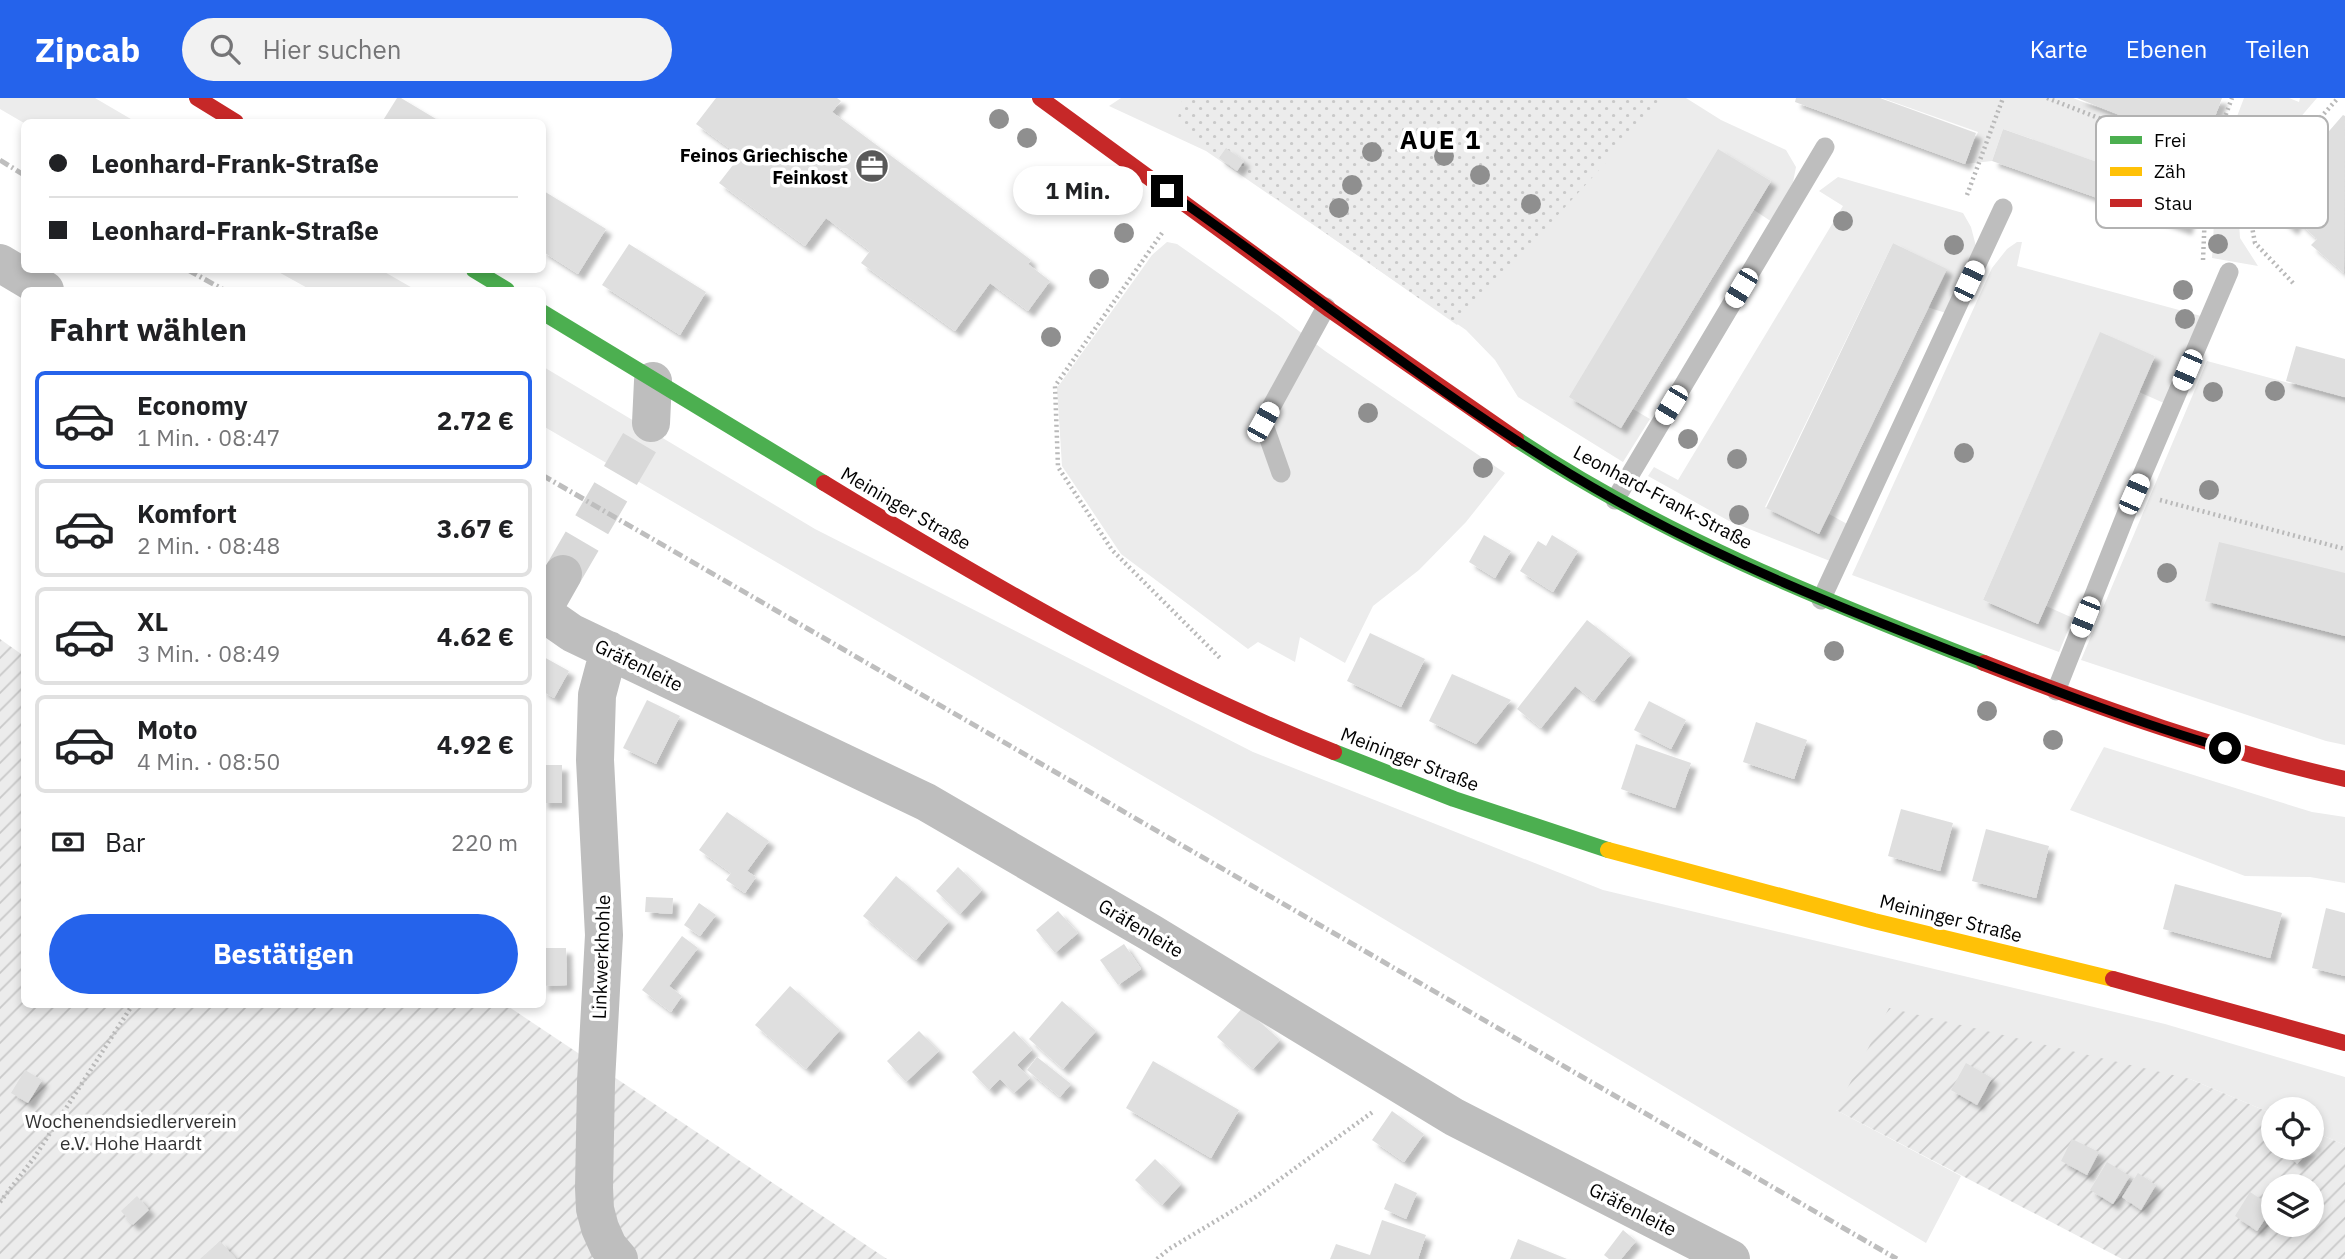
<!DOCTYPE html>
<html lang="de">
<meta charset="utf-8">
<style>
:root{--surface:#fff;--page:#f2f2f2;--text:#202124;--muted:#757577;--line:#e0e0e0;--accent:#2563eb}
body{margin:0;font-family:"IBM Plex Sans",sans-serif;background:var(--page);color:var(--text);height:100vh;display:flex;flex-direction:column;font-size:26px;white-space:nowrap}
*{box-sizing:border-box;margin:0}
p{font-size:23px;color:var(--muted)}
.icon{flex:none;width:38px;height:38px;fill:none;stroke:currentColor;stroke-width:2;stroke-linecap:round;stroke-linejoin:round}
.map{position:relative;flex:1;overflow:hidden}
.sheet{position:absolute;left:21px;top:189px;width:525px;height:721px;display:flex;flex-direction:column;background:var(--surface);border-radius:10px;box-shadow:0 4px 10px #0003}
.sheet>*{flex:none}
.guide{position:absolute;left:21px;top:21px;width:525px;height:154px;border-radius:10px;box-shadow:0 4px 10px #0003;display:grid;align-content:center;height:154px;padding:0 28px;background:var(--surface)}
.fabs{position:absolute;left:2261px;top:999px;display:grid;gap:14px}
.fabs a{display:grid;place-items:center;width:63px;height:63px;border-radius:50%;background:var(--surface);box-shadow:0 4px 10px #0003;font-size:35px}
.end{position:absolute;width:32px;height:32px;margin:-16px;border:9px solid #000;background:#fff;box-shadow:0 0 0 4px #fff}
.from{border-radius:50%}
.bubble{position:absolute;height:49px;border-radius:24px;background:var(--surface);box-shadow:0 4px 10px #0003;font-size:23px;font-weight:800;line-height:49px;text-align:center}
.car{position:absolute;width:21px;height:42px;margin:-21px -10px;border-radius:9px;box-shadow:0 0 5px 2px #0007;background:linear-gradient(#fff 24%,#345 0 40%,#fff 0 76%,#345 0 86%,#fff 0)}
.guide b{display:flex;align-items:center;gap:24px;height:66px;font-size:26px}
.guide b+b{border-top:2px solid var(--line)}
.guide i{width:18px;height:18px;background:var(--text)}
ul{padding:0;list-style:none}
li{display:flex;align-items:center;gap:21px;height:98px;margin:0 14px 10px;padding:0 14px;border:4px solid var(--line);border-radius:10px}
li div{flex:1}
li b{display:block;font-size:26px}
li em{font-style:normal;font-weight:800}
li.selected{border-color:var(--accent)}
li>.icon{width:63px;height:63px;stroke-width:1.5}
h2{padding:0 28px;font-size:32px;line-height:84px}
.pay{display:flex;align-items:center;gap:18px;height:77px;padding:0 28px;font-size:26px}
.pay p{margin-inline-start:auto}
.button{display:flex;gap:14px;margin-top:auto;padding:14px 28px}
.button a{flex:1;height:80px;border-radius:42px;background:var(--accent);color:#fff;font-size:28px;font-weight:800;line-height:80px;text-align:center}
header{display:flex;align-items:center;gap:42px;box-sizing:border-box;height:98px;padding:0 35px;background:var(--accent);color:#fff}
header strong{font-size:33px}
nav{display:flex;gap:38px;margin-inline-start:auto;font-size:24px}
.search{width:490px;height:63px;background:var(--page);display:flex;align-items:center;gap:18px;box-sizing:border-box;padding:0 24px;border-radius:38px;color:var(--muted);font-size:26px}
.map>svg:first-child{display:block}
</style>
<header>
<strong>Zipcab</strong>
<div class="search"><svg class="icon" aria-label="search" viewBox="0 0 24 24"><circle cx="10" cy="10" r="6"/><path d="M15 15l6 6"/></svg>Hier suchen</div>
<nav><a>Karte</a><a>Ebenen</a><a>Teilen</a></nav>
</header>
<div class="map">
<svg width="2345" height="1161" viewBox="0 0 2345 1161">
<defs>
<pattern id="park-dots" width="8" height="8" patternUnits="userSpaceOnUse" patternTransform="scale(1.75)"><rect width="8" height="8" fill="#ececec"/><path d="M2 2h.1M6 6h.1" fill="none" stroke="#c9c9c9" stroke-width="1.8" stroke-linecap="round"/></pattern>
<pattern id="garden-furrows" width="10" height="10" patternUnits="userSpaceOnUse" patternTransform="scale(1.75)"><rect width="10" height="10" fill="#ececec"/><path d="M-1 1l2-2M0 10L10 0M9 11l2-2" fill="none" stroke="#c9c9c9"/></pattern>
<filter id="shadow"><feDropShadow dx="6" dy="6" stdDeviation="2" flood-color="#0004"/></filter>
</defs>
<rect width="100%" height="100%" fill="#fff"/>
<path fill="#ececec" d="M 0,0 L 95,0 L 136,24 L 24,25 L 0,11 Z
M 1121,0 L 1686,0 L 1721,22 L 1786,52 L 1796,69 L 1793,84 L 1772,124 L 1754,112 L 1771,83 L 1719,52 L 1621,329 L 1633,311 L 1650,321 L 1623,364 L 1518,299 L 1495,262 L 1466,232 L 1206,53 L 1109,8 Z
M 1882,0 L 2073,0 L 2212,54 L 2209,63 L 2205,99 L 2197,99 L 2003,31 L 1992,63 L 1965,66 L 1978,34 Z
M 2244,0 L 2289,0 L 2299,4 L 2300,0 L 2317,0 L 2237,93 L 2240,140 L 2258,168 L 2212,160 L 2217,71 Z
M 1838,79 L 1963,115 L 1971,129 L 1978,156 L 1949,216 L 1927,209 L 1946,171 L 1893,145 L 1765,409 L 1819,435 L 1829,416 L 1849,427 L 1830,463 L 1729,423 L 1648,378 L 1654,369 L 1678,382 L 1843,108 L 1819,93 Z
M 1167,144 L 1177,146 L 1278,217 L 1325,253 L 1505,375 L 1466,424 L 1419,472 L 1373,508 L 1345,565 L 1300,539 L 1295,564 L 1258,544 L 1248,551 L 1121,456 L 1062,368 L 1057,290 L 1152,157 Z
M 2017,144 L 2022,144 L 2017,168 L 2201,218 L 2166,306 L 2139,294 L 2155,258 L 2100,235 L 1983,502 L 2038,526 L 2046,508 L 2073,520 L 2059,554 L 1852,477 L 1992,170 L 2007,151 Z
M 275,172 L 381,172 L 416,192 L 311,192 Z
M 2207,263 L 2345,300 L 2345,647 L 2326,643 L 2081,562 Z
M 542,268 L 815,431 L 1253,654 L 1603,792 L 2165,926 L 2345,979 L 2345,1047 L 2312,1033 L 2312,1012 L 2273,1012 L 2273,1016 L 2190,981 L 1836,1012 L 1961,1078 L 1926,1145 L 1210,717 L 543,328 Z
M 2104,649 L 2312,714 L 2345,719 L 2345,785 L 2310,779 L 2245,778 L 2070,712 Z"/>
<path fill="url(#park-dots)" d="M 1182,0 L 1665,0 L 1457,227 L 1230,68 L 1177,25 Z"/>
<path fill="url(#garden-furrows)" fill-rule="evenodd" d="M 0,541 L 24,558 L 24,906 L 506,907 L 887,1161 L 0,1161 Z
M 1889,910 L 2190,981 L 2273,1016 L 2273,1050 L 2312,1050 L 2312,1033 L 2345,1047 L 2345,1161 L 2122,1161 L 1836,1012 ZM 2273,1088 L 2312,1088 L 2312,1127 L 2273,1127 Z"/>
<path fill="#dfdfdf" filter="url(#shadow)" d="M 397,0 L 401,0 L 441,24 L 382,24 Z
M 716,0 L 837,0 L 841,3 L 832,14 L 1031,162 L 1028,166 L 1050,183 L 1028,213 L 990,185 L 955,233 L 861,165 L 870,153 L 826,120 L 805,148 L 719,85 L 740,58 L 696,26 Z
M 1796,0 L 1880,0 L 1976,35 L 1965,66 L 1795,4 Z
M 2077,0 L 2222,0 L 2203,50 Z
M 2343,17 L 2345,18 L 2344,175 L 2311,147 L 2317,141 L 2297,123 L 2292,131 L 2264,108 Z
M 2003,31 L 2197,99 L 2186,131 L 1992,63 Z
M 1226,50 L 1244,63 L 1237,73 L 1219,60 Z
M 1718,51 L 1771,83 L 1621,330 L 1569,299 Z
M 542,92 L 606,131 L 578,176 L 542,153 Z
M 1893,145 L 1947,171 L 1819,436 L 1766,410 Z
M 629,146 L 706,194 L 680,237 L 602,187 Z
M 2100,234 L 2155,258 L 2038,526 L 1983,502 Z
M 2296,248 L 2345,261 L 2345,299 L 2286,283 Z
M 1484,437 L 1511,453 L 1495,480 L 1469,464 Z
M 1552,437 L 1578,453 L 1553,494 L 1520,473 L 1538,443 L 1546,448 Z
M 2219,444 L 2345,475 L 2345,538 L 2205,503 Z
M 1587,522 L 1631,556 L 1594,603 L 1575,588 L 1541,630 L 1517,611 Z
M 1370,535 L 1425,561 L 1401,609 L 1347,583 Z
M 542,558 L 569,573 L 554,600 L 542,593 Z
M 1452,576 L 1511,602 L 1476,646 L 1429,623 Z
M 647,602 L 680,618 L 656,666 L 623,650 Z
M 1649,603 L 1686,622 L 1671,651 L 1634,632 Z
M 1756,624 L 1807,642 L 1794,681 L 1743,664 Z
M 1636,646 L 1691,665 L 1675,710 L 1621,691 Z
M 542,667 L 562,667 L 562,705 L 542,705 Z
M 1901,711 L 1953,725 L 1940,773 L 1888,758 Z
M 727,714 L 769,743 L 747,773 L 756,779 L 745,795 L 726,782 L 731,775 L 699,752 Z
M 1986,731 L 2049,748 L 2036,800 L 1972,783 Z
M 958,769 L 982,792 L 960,816 L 936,793 Z
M 896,778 L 949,823 L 916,862 L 863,818 Z
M 2175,786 L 2282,815 L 2270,860 L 2163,831 Z
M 646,799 L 673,800 L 672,816 L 645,814 Z
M 699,805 L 716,817 L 700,838 L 684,827 Z
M 2326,810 L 2345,815 L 2345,878 L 2312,870 Z
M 1058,813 L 1078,835 L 1055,855 L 1036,832 Z
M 682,838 L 698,850 L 669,888 L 682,898 L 671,914 L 642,892 Z
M 1124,846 L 1141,871 L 1118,887 L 1100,862 Z
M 542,850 L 566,850 L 567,887 L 542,888 Z
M 790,888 L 840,932 L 806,971 L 755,927 Z
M 1062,903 L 1096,933 L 1063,971 L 1029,941 Z
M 1243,909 L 1280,942 L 1253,971 L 1217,939 Z
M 919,933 L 939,953 L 906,984 L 887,963 Z
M 1014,933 L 1032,952 L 1017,967 L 1030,980 L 1014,995 L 1000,981 L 989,992 L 972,974 Z
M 1037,959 L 1071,986 L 1060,999 L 1027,972 Z
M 1153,963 L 1239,1012 L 1211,1060 L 1126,1010 Z
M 1966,965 L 1992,980 L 1977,1007 L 1951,992 Z
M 25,972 L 42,982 L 28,1005 L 11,995 Z
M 1392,1013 L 1424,1036 L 1404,1064 L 1372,1042 Z
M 2072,1041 L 2099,1054 L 2087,1077 L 2061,1063 Z
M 2312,1043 L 2315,1046 L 2297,1066 L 2286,1055 L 2291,1050 L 2312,1050 Z
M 1155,1061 L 1181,1086 L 1162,1107 L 1135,1082 Z
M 2107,1064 L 2130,1078 L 2113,1106 L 2090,1092 Z
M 2138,1075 L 2156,1087 L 2141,1112 L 2122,1099 Z
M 1395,1085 L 1417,1095 L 1406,1121 L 1384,1111 Z
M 2250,1094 L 2273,1109 L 2257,1133 L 2235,1118 Z
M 137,1098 L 149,1112 L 133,1127 L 121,1113 Z
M 1382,1122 L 1426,1137 L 1418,1161 L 1330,1161 L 1336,1146 L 1370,1157 Z
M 1623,1132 L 1636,1143 L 1621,1161 L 1609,1161 L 1604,1157 Z
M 1518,1141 L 1567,1161 L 1510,1161 Z
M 220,1143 L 236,1161 L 200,1161 Z"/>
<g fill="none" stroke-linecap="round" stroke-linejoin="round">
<path stroke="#d9d9d9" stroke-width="38" stroke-dasharray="38 19" stroke-linecap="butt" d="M 563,476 L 651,325"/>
<path stroke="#b9b9b9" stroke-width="4.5" stroke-dasharray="2 3.5" stroke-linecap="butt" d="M 2047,0 L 2209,63
M 1967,97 L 2003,0
M 1162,135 L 1055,288 L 1058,369 L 1112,452 L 1220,560
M 2203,162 L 2207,67 L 2232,0
M 2293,185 L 2255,145 L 2247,102 L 2338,0
M 2160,402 L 2345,451
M 0,1104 L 34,1060 L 133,906
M 1157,1161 L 1169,1151 L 1254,1100 L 1374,1013"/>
<path stroke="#bebebe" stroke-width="19" d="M 1281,375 L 1263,324 L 1326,209
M 1615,402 L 1825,49
M 1821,502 L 2003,110
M 2056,593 L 2134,396 L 2229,174"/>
<path stroke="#bebebe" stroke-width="38" d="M 0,165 L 45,192
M 651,325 L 653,283
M 542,513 L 563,476
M 542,514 L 572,535 L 926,704 L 1151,835 L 1454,1019 L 1731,1161
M 609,552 L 597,597 L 595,662 L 604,837 L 596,984 L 594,1090 L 595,1111 L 600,1130 L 608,1148 L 619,1161"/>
<path stroke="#4caf50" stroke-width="16" d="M 474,172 L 507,192
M 542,214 L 824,385
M 1516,341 C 1662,438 1822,502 1984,565
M 1334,654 L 1454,701 L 1608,752"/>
<path stroke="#ffc107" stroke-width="16" d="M 1608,752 L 1874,823 L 2113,881"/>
<path stroke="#c62828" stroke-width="16" d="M 197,0 L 236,24
M 1040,0 L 1330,212 L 1516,341
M 824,385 C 988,485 1155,583 1334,654
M 1984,565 C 2102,611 2221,653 2345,681
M 2113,881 L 2345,945"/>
<path stroke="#bebebe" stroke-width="5" stroke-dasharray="10 3.5 2 3.5" stroke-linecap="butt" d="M 0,62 L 24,77
M 188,172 L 224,192
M 542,377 L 1897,1161"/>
</g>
<g fill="#8f8f8f">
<circle cx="999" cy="21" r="10"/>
<circle cx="1027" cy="40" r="10"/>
<circle cx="1372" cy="54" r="10"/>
<circle cx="1444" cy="58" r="10"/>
<circle cx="1480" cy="77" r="10"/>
<circle cx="1352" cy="87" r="10"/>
<circle cx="1531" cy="106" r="10"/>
<circle cx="1339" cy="110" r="10"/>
<circle cx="1843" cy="123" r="10"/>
<circle cx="1124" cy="135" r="10"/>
<circle cx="2218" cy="146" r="10"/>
<circle cx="1954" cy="147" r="10"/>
<circle cx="1099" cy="181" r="10"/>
<circle cx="2183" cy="192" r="10"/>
<circle cx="2185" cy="221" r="10"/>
<circle cx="1051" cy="239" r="10"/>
<circle cx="2275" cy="293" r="10"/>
<circle cx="2213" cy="294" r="10"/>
<circle cx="1368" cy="315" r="10"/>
<circle cx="1688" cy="341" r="10"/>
<circle cx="1964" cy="355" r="10"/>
<circle cx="1737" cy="361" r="10"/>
<circle cx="1483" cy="370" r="10"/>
<circle cx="2209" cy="392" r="10"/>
<circle cx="1739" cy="417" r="10"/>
<circle cx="2167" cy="475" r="10"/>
<circle cx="1834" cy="553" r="10"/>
<circle cx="1987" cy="613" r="10"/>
<circle cx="2053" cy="642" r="10"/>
</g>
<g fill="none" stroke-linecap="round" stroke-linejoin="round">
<path stroke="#000" stroke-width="9" d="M 1167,93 C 1316,196 1456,313 1615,402 C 1724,463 1841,510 1957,555 C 2045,589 2134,624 2225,650"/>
</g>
<defs>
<g id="office-disc" transform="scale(1.75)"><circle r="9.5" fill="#595959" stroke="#fff"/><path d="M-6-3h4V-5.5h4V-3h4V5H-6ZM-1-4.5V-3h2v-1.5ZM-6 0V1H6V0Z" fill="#fff"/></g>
</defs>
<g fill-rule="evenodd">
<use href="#office-disc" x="872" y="68"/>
</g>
<g text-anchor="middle" stroke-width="7" stroke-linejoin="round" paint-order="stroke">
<g font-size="19" font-weight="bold" fill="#000" stroke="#fff" text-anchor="end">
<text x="848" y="64">Feinos Griechische<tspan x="848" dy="22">Feinkost</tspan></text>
</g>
<g font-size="19" fill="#000" stroke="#fff">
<text transform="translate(1663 399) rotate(28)" y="7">Leonhard-Frank-Straße</text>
<text transform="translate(906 410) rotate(30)" y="7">Meininger Straße</text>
<text transform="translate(639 567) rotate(26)" y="7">Gräfenleite</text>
<text transform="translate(1410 661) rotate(21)" y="7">Meininger Straße</text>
<text transform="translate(1951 820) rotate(14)" y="7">Meininger Straße</text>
<text transform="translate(1141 830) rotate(31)" y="7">Gräfenleite</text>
<text transform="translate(601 859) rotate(-88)" y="7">Linkwerkhohle</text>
<text transform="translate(1633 1111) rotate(27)" y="7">Gräfenleite</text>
</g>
<g font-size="19" fill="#333" stroke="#fff">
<text x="131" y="1030">Wochenendsiedlerverein<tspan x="131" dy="22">e.V. Hohe Haardt</tspan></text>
</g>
<g font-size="26" font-weight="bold" letter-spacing="2" fill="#000" stroke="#fff">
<text x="1441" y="51">AUE 1</text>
</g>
</g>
<rect x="2096" y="18" width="232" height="112" rx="10" fill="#fff" stroke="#b2b2b2" stroke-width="2"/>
<rect x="2110" y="38" width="32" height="8" fill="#4caf50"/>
<rect x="2110" y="69" width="32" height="9" fill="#ffc107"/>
<rect x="2110" y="101" width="32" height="8" fill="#c62828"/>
<g font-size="19" fill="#000">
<text x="2154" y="49">Frei</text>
<text x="2154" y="80">Zäh</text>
<text x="2154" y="112">Stau</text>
</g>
</svg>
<div class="fabs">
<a><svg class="icon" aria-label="locate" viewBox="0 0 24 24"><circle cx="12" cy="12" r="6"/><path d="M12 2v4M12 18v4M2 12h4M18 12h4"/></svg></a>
<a><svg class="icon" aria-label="layers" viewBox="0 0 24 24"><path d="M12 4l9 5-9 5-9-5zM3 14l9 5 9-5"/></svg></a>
</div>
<i class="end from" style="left:2225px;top:650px"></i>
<i class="end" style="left:1167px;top:93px"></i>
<div class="bubble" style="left:1013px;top:68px;width:130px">1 Min.</div>
<i class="car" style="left:1969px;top:183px;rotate:25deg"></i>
<i class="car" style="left:1741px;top:190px;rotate:211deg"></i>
<i class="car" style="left:2187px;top:272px;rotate:203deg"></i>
<i class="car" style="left:1671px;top:307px;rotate:211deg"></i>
<i class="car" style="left:1263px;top:324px;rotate:29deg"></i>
<i class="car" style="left:2134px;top:396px;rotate:24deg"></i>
<i class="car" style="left:2085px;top:519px;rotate:202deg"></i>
<div class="guide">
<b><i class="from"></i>Leonhard-Frank-Straße</b>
<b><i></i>Leonhard-Frank-Straße</b>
</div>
<section class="sheet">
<h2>Fahrt wählen</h2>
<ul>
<li class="selected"><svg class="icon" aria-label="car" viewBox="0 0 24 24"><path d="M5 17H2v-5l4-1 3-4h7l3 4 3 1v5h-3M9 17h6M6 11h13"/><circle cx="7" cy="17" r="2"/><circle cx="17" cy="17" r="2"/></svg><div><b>Economy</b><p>1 Min. · 08:47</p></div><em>2.72 €</em></li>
<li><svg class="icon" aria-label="car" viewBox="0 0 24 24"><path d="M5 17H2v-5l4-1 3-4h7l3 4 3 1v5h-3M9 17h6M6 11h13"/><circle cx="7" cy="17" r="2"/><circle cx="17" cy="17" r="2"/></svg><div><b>Komfort</b><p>2 Min. · 08:48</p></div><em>3.67 €</em></li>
<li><svg class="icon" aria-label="car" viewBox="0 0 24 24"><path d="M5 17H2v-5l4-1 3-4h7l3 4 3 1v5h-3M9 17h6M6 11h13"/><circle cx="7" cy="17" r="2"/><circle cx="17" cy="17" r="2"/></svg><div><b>XL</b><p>3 Min. · 08:49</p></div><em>4.62 €</em></li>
<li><svg class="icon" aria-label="car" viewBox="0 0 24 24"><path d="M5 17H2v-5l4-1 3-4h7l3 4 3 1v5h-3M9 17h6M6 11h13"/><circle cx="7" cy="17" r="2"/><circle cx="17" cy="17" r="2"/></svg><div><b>Moto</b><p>4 Min. · 08:50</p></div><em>4.92 €</em></li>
</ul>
<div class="pay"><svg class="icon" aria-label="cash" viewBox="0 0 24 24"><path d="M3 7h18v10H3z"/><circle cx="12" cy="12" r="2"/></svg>Bar<p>220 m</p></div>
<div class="button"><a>Bestätigen</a></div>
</section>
</div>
